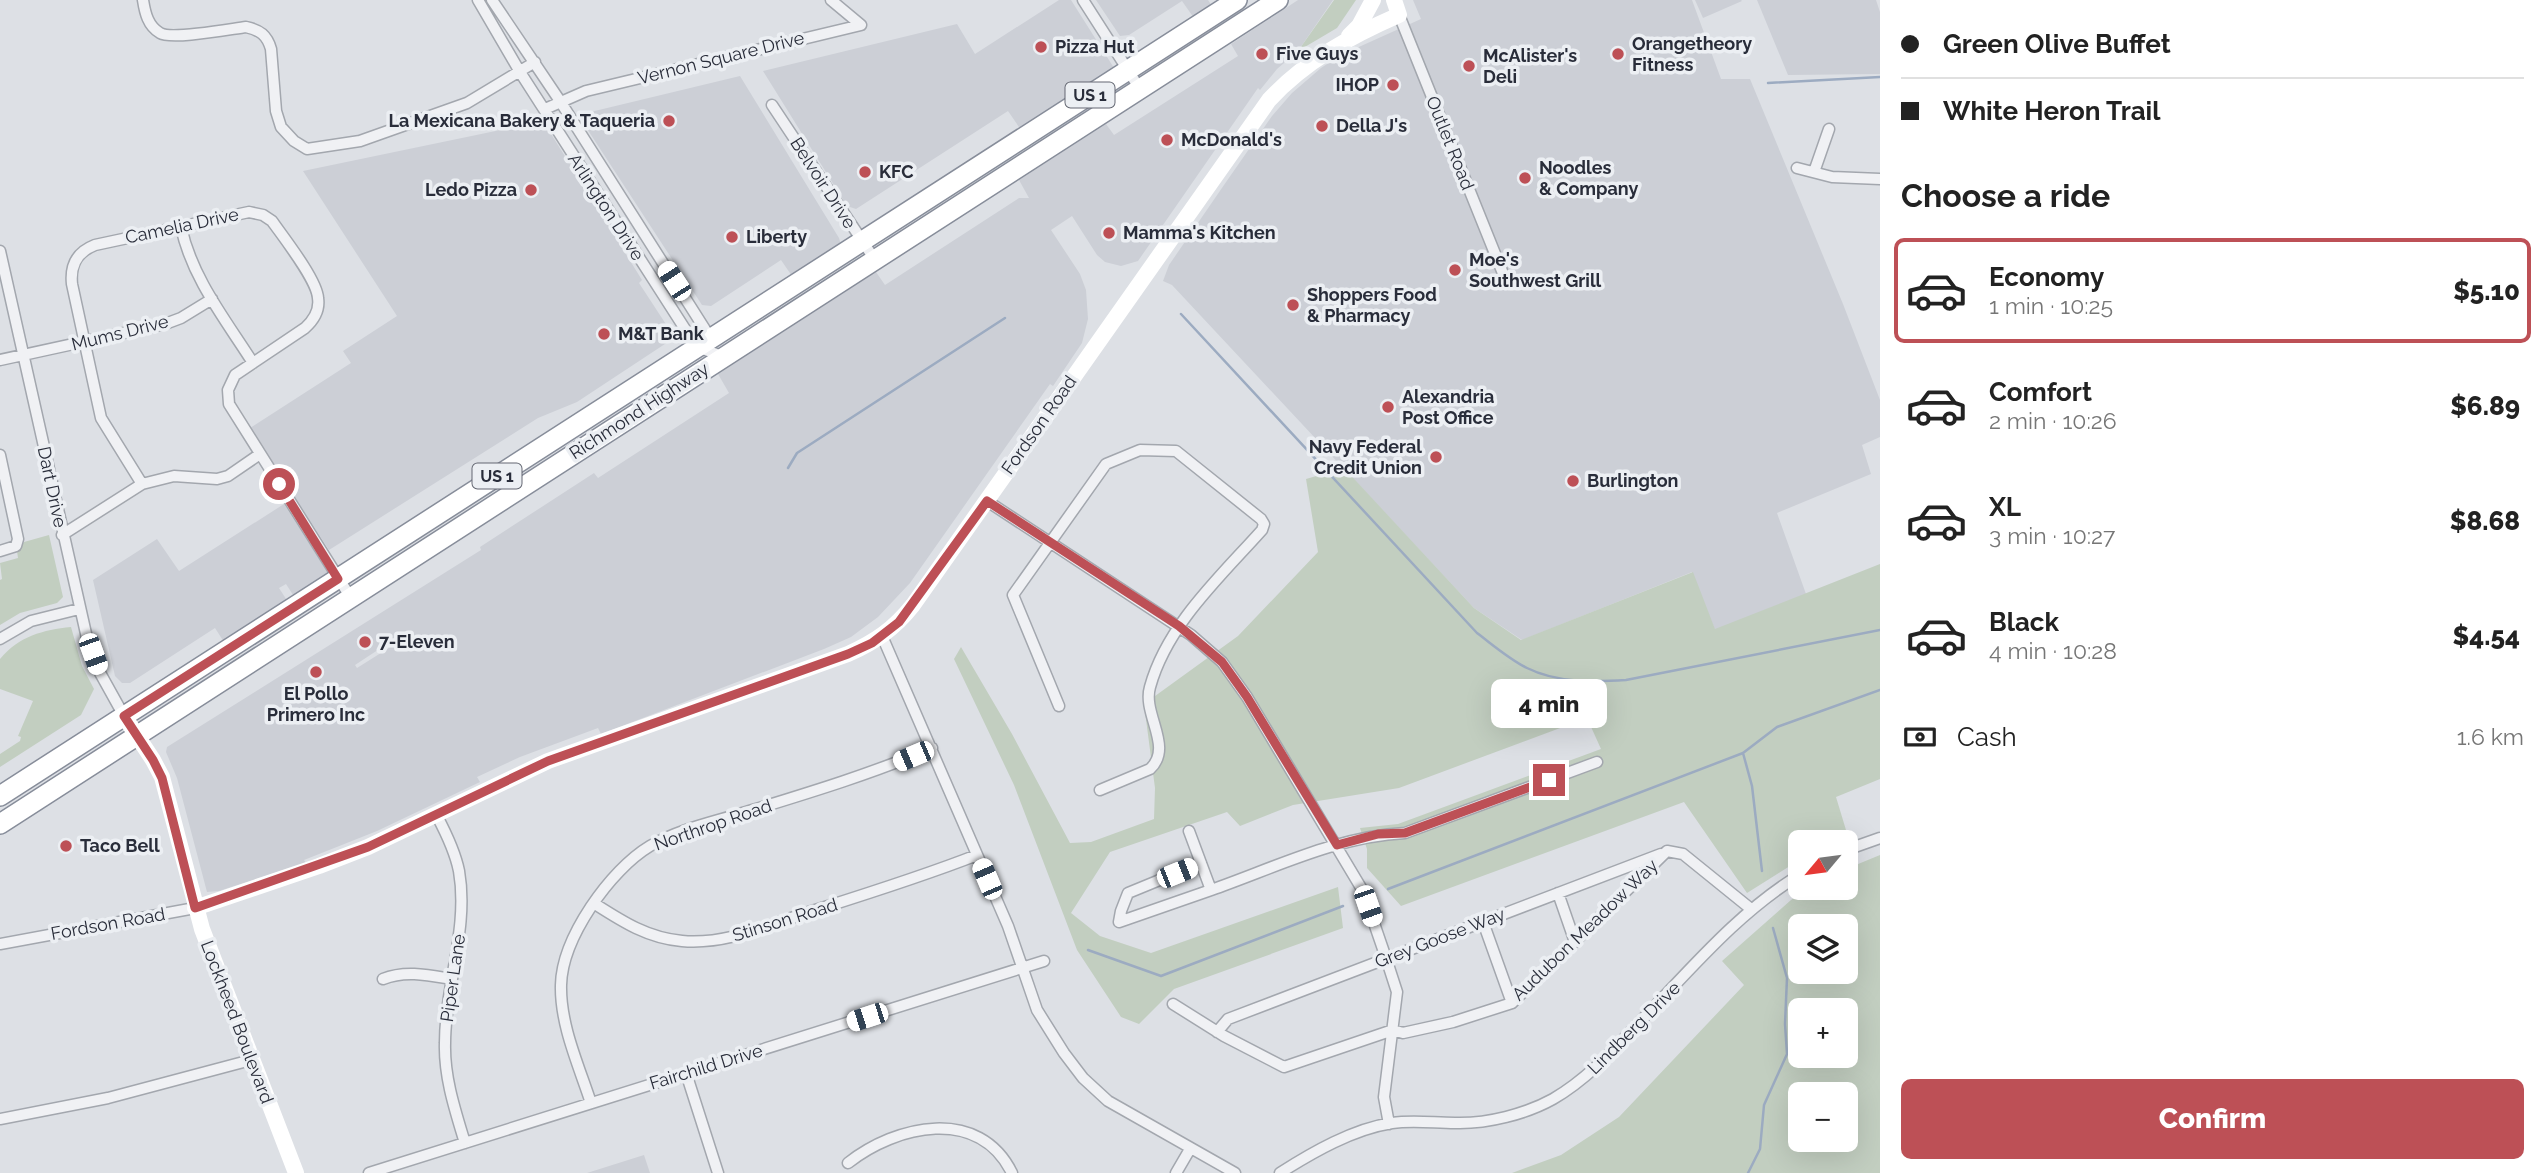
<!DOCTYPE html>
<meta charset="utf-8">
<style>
:root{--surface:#fff;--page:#f2f2f2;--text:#222;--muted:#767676;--line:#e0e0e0;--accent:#bd5056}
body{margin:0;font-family:Raleway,sans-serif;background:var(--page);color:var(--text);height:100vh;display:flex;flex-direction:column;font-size:26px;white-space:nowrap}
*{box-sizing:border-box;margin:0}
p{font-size:23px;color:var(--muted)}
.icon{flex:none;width:38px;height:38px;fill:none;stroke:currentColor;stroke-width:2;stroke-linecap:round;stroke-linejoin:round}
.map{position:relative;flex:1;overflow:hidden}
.details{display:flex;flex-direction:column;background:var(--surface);width:665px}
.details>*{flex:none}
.banner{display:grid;align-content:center;height:154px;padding:0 21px;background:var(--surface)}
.needle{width:46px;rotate:241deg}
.buttons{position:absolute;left:1788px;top:830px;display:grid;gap:14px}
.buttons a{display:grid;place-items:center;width:70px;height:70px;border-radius:10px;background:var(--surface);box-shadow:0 7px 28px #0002;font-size:35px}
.end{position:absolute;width:32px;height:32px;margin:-16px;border:9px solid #bd5056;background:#fff;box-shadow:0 0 0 4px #fff}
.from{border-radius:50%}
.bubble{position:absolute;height:49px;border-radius:10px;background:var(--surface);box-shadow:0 7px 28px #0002;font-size:23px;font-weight:800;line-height:49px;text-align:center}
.car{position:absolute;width:21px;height:42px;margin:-21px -10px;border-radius:9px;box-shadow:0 0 5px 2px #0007;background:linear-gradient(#fff 24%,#345 0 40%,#fff 0 76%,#345 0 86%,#fff 0)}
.banner b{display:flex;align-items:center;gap:24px;height:66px;font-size:26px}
.banner b+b{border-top:2px solid var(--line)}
.banner i{width:18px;height:18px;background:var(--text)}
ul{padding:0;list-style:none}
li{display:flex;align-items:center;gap:21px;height:105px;margin:0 14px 10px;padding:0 7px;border:4px solid transparent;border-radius:10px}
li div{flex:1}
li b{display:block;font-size:26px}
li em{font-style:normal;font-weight:800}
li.on{border-color:var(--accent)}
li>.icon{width:63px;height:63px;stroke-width:1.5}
h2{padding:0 21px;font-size:32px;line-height:84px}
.pay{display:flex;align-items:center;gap:18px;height:77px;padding:0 21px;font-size:26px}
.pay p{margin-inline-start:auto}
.primary-button{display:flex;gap:14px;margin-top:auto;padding:14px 21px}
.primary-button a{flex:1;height:80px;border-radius:10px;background:var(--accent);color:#fff;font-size:28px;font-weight:800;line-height:80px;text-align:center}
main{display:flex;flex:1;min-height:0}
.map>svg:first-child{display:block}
</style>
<main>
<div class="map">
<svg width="1880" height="1173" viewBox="0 0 1880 1173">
<rect width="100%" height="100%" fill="#dde0e5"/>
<path fill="#cccfd6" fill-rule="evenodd" d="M 1059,0 L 1071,0 L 1114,68 L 1021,130 L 1008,111 L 856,209 L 847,206 L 763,71 L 957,24 L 975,54 Z
M 1096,0 L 1208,0 L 1214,9 L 1196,21 L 1182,1 L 1129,35 L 1120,36 Z
M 1298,0 L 1333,0 L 1298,51 L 1277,69 L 1260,90 L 1258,88 L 1138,261 L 1121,266 L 1105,262 L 1097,255 L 1072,216 L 1051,230 L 1080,274 L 1086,290 L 1088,319 L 1082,343 L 1053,386 L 1050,384 L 910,583 L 878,617 L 851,637 L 824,649 L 601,734 L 598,728 L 520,757 L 477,777 L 480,782 L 377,831 L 304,860 L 306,863 L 219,891 L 207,892 L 177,778 L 166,752 L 167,747 L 481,550 L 480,547 L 594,473 L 598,478 L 729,393 L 718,374 L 876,272 L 885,285 L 1019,198 L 1029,198 L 1019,180 L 1106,124 L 1114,135 L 1238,56 L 1231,44 ZM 390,642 L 392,646 L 357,668 L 355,665 Z
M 1413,0 L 1692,0 L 1721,79 L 1750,79 L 1843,304 L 1880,400 L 1880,437 L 1862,445 L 1871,474 L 1777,513 L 1806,594 L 1715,630 L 1692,572 L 1522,640 L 1474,608 L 1172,285 L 1163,281 L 1169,265 L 1224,185 L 1272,116 L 1292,93 L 1321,68 L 1341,55 L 1421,19 Z
M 1695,0 L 1741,0 L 1742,1 L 1703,18 Z
M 1757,0 L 1876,0 L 1880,12 L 1880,74 L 1788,75 Z
M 740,76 L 839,238 L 841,245 L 794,279 L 781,260 L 711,306 L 702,305 L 578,115 Z
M 543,121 L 642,280 L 639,283 L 673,335 L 671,340 L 577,402 L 538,418 L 329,550 L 250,428 L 351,363 L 343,351 L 397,316 L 303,171 Z
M 284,504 L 330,576 L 295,598 L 286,584 L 279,588 L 288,602 L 224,642 L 215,628 L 130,683 L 122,683 L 115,676 L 93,580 L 157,539 L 179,571 Z
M 644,1155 L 650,1173 L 587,1173 Z"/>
<path fill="#c2cec0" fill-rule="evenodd" d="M 1334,0 L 1356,0 L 1337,28 L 1298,51 Z
M 1344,468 L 1474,608 L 1521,640 L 1693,572 L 1715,629 L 1880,564 L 1880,779 L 1836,797 L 1846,830 L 1827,842 L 1801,842 L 1801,859 L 1747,893 L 1684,802 L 1401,906 L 1367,868 L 1367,849 L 1360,828 L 1398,824 L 1601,749 L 1587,718 L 1399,788 L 1293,805 L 1240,826 L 1227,812 L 1110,852 L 1071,913 L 1100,936 L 1151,953 L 1338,887 L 1343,928 L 1174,989 L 1139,1024 L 1121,1017 L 1077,950 L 1014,785 L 954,659 L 961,647 L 1012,734 L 1070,843 L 1091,842 L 1154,819 L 1155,788 L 1144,704 L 1238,636 L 1318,552 L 1306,479 Z
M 49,535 L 63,597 L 57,603 L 20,613 L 0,625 L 0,580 L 2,579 L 0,563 L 18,558 L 17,551 L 24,542 Z
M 71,627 L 82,666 L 94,689 L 81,715 L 0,767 L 0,754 L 20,741 L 21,737 L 18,736 L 33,701 L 0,689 L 0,659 C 19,636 43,630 71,627 Z
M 1880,855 L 1880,1173 L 1512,1173 L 1561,1155 L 1619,1117 L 1744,985 L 1722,961 L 1791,900 L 1810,887 L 1846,887 L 1846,869 ZM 1801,926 L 1846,926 L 1846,971 L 1801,971 ZM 1801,1010 L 1846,1010 L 1846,1055 L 1801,1055 ZM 1801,1094 L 1846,1094 L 1846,1139 L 1801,1139 Z"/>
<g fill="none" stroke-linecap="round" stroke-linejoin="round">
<path stroke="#9cabc1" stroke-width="2.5" d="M 1768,83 L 1880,77
M 1181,314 L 1477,633 C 1493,645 1509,659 1527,668 C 1557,683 1594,682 1626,680 L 1880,630
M 788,468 L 797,453 L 1005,318
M 1743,753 L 1752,786 L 1762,871
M 1388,889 L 1743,753 L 1777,727 L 1880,690
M 1088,950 L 1161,976 L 1343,906
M 1748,1173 L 1760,1149 L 1764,1105 L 1787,1054 L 1785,1024 L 1787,978 L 1773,928"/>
<g stroke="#a3a7ae" stroke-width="13">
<path id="street" d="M 143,0 C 145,13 148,26 160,33 C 171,40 230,29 246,27 C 260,30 267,35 271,49 L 276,111 L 281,127 L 294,141 L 307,149 L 360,141 L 467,103 L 535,62
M 478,0 L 520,72 L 685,329 L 698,347 L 724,357
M 492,0 L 560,101 L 713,342
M 1083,0 L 1140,89
M 1399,15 L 1502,271
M 772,105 L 875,260
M 545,109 L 586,91 L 861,25 L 831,0
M 1797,168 L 1832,177 L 1880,179
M 1814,172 L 1829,129
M 181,227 C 192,278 225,319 253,363
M 0,251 L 87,638 L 99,671 L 124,716
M 0,360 L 165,324 L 181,318 L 212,299
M 0,455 L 18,539 L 16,546 L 0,551
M 142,484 L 101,418 L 72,284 C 70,265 77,252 95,245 L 249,212 L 263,215 L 272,221 C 284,238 317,280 318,298 C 320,311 314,320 305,328 L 235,375 L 228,390 L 229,404 L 351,598
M 987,501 L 1191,635 L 1222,662 L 1247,697 L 1363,891 L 1386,958 L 1397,992 L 1384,1097 L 1389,1124
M 62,535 L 142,484 L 174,476 L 217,479 L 228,476 L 260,454
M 882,636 L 1008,926 L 1037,1010 L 1064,1053 L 1083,1078 L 1108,1101 L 1235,1173
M 0,639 L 31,621 L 79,609
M 1059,706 L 1013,595 L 1106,464 L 1140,450 L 1176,451 L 1261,519 L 1264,524 L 1262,530 C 1220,577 1167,625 1150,687 C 1142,714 1174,747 1150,769 L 1100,790
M 437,816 C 446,833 455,851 459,871 C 469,928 445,985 445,1043 C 444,1077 455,1110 465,1143
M 1189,831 L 1211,890 L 1119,922 L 1121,911 L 1128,893 L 1201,863
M 1846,850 L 1880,838
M 1211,890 C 1274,868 1338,836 1405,833 L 1597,762
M 1558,893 L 1575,942
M 595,904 C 623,922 648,938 682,941 C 725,945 766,926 806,913 C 863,895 921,877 977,855
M 1483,922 L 1512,1003
M 0,944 L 195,908
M 383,979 C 405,970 428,975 451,979
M 1173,1004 L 1224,1036 L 1284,1067 L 1393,1030 L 1403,1033 L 1453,1022 L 1512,1003 L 1667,851 L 1683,854 L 1751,909
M 1217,1032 L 1228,1019 L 1661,854
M 686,1073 L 718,1173
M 591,1103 C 579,1066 560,1025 561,985 C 562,938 610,870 650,846 C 679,829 714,822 746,812 C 808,793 871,774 932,748
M 0,1119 L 108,1098 L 251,1060
M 848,1163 C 896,1125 979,1106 1012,1173
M 369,1173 L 1044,961
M 1176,1173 L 1190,1149
M 1280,1173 C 1313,1152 1353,1129 1392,1123 C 1413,1120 1434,1123 1455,1123 C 1487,1124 1526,1114 1553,1099 C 1584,1081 1609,1055 1633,1029 C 1686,975 1736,913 1801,874"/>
</g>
<g stroke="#878d9a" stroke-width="22">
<path id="highway" d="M 0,796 L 1237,0
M 0,824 L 1278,0"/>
</g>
<use href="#street" stroke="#f0f1f4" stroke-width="10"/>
<path stroke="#fff" stroke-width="16" d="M 1349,36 L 1359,26 L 1373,0
M 124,716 L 153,760 L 162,777 L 202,929 L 296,1173
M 195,908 L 319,866 L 368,847 L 548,761 L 848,654 C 875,642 894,629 913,605 L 1269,100 C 1305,61 1351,36 1399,15 L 1394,0"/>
<use href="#highway" stroke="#fff" stroke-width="19"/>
</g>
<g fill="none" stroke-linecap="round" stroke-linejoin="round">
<path stroke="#bd5056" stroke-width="9" d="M 279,484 L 338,579 L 124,716 L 153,760 L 162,778 L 195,908 L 368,847 L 548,761 L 848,654 L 872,643 L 899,622 L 987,501 L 1179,626 L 1222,662 L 1247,697 L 1337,845 L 1378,834 L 1405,833 L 1549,780"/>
</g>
<g fill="#bd5056" stroke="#eceff3" stroke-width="2.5">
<circle cx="1041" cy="47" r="7"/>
<circle cx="1262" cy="54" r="7"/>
<circle cx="1618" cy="54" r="7"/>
<circle cx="1469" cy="66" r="7"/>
<circle cx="1393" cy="85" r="7"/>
<circle cx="669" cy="121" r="7"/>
<circle cx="1322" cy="126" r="7"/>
<circle cx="1167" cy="140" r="7"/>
<circle cx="865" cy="172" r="7"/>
<circle cx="1525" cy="178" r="7"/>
<circle cx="531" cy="190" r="7"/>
<circle cx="1109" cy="233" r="7"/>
<circle cx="732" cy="237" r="7"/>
<circle cx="1455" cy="270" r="7"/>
<circle cx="1293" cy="305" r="7"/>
<circle cx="604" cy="334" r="7"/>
<circle cx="1388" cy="407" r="7"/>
<circle cx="1436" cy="457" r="7"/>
<circle cx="1573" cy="481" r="7"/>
<circle cx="365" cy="642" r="7"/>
<circle cx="316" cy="672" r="7"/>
<circle cx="66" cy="846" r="7"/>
</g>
<g text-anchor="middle" stroke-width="7" stroke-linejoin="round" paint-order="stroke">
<g fill="#eceff3" stroke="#646772" stroke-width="2">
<rect x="1065.5" y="82.5" width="49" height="25" rx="5"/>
<rect x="472.5" y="463.5" width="49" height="25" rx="5"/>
</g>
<g font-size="16" font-weight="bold" fill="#292d3a">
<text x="1090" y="101">US 1</text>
<text x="497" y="482">US 1</text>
</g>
<g font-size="18" font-weight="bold" fill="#292d3a" stroke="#eceff3" text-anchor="start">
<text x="1632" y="50">Orangetheory<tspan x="1632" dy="21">Fitness</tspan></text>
<text x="1055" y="53">Pizza Hut</text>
<text x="1276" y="60">Five Guys</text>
<text x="1483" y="62">McAlister's<tspan x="1483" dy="21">Deli</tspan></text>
<text x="1379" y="91" text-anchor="end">IHOP</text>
<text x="655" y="127" text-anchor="end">La Mexicana Bakery &amp; Taqueria</text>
<text x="1336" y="132">Della J's</text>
<text x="1181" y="146">McDonald's</text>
<text x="1539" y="174">Noodles<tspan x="1539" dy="21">&amp; Company</tspan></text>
<text x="879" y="178">KFC</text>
<text x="517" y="196" text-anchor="end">Ledo Pizza</text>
<text x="1123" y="239">Mamma's Kitchen</text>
<text x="746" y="243">Liberty</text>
<text x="1469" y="266">Moe's<tspan x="1469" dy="21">Southwest Grill</tspan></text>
<text x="1307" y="301">Shoppers Food<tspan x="1307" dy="21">&amp; Pharmacy</tspan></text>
<text x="618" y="340">M&amp;T Bank</text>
<text x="1402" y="403">Alexandria<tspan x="1402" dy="21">Post Office</tspan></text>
<text x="1422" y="453" text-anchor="end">Navy Federal<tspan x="1422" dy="21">Credit Union</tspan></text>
<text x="1587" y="487">Burlington</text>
<text x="379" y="648">7-Eleven</text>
<text x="316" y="700" text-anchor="middle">El Pollo<tspan x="316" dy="21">Primero Inc</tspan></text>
<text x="80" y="852">Taco Bell</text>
</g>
<g font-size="18" fill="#292d3a" stroke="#eceff3">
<text transform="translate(721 58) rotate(-14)" y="6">Vernon Square Drive</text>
<text transform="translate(1450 143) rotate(68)" y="6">Outlet Road</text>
<text transform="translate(823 183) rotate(57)" y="6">Belvoir Drive</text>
<text transform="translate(606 207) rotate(57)" y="6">Arlington Drive</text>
<text transform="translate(182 226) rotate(-12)" y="6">Camelia Drive</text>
<text transform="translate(120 333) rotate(-14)" y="6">Mums Drive</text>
<text transform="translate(639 411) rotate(-33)" y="6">Richmond Highway</text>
<text transform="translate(1039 425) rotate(-55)" y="6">Fordson Road</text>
<text transform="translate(52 487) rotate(78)" y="6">Dart Drive</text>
<text transform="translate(713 825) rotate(-19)" y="6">Northrop Road</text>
<text transform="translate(785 920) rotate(-17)" y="6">Stinson Road</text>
<text transform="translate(108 924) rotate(-10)" y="6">Fordson Road</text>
<text transform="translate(1585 930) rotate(-44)" y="6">Audubon Meadow Way</text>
<text transform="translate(1440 938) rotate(-21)" y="6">Grey Goose Way</text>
<text transform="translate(453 978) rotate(-82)" y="6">Piper Lane</text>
<text transform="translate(237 1022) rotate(69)" y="6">Lockheed Boulevard</text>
<text transform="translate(1634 1028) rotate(-45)" y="6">Lindberg Drive</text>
<text transform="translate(706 1067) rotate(-17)" y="6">Fairchild Drive</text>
</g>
</g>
</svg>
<div class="buttons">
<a><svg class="needle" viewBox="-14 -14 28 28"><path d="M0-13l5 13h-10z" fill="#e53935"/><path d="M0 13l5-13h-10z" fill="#767676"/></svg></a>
<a><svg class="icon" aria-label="layers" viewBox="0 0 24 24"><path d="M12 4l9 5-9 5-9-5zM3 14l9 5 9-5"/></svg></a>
<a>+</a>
<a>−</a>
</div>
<i class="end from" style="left:279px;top:484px"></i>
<i class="end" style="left:1549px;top:780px"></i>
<div class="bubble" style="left:1491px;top:679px;width:116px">4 min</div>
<i class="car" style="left:674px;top:281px;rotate:327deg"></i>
<i class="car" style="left:93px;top:654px;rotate:160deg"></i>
<i class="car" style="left:913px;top:756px;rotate:247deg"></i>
<i class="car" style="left:1177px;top:873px;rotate:68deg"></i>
<i class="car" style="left:987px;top:879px;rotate:337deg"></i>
<i class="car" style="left:1368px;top:906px;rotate:161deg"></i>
<i class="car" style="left:867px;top:1017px;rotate:252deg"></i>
</div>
<section class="details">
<div class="banner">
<b><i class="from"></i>Green Olive Buffet</b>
<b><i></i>White Heron Trail</b>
</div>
<h2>Choose a ride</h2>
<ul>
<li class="on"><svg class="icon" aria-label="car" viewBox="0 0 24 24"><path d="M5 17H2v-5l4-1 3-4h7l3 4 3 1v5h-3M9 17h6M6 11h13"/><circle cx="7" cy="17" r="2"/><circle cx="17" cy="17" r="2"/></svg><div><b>Economy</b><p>1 min · 10:25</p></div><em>$5.10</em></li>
<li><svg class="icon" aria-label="car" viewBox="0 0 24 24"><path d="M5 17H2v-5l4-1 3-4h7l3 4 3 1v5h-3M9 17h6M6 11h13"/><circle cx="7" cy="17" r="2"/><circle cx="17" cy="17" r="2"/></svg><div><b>Comfort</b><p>2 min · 10:26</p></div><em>$6.89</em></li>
<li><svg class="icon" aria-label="car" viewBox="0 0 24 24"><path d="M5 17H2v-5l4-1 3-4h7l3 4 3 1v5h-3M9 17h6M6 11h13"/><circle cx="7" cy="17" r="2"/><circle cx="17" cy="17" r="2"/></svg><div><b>XL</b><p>3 min · 10:27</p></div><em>$8.68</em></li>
<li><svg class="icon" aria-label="car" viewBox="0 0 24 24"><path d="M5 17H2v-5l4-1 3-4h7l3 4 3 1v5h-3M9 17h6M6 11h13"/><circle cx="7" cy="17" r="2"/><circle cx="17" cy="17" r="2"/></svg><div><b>Black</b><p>4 min · 10:28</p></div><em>$4.54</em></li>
</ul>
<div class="pay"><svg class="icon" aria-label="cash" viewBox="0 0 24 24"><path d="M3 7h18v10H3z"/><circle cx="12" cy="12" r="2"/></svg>Cash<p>1.6 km</p></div>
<div class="primary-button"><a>Confirm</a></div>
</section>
</main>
